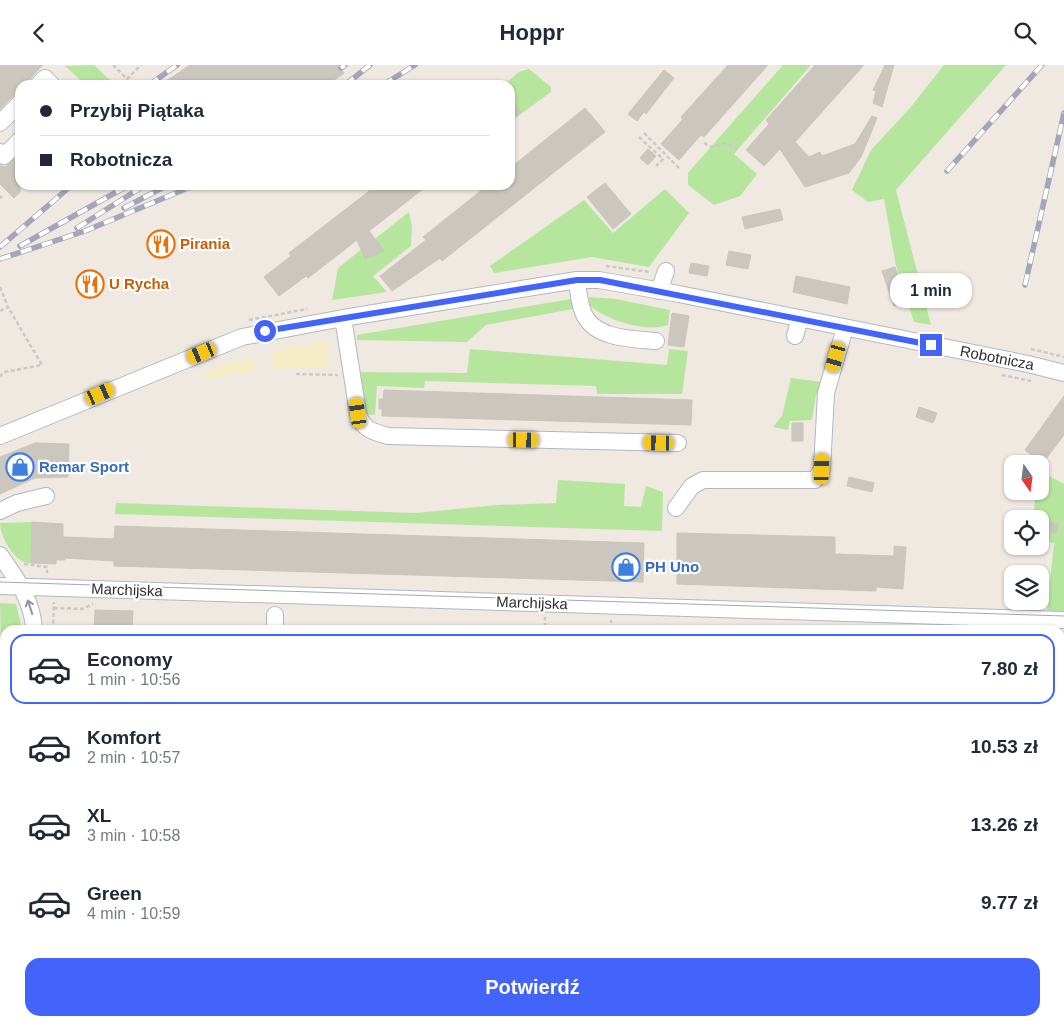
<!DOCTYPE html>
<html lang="pl">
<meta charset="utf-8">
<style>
:root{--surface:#fff;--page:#f6f6f7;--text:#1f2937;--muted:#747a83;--line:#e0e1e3;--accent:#4264fb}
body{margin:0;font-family:Arial,sans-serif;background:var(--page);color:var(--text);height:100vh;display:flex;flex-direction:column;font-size:19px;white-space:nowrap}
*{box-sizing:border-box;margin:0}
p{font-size:16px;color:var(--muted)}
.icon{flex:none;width:28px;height:28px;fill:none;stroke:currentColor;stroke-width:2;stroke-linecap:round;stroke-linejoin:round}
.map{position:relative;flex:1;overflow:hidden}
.details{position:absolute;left:0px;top:560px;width:1065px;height:401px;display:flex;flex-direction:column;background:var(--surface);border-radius:15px 15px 0 0;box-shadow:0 1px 4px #0004}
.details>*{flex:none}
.top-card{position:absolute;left:15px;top:15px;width:500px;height:110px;border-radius:15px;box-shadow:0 1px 4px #0004;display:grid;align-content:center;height:110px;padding:0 25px;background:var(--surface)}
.needle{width:32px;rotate:166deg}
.fabs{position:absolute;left:1004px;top:390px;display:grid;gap:10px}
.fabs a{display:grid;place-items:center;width:45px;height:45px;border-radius:10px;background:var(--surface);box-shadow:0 1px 4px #0004;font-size:25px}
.end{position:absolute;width:22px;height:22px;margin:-11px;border:6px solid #4264fb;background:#fff;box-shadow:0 0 0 2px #fff}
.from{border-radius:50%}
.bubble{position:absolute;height:35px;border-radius:15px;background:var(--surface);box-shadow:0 1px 4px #0004;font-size:16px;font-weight:700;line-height:35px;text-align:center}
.car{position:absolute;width:15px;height:30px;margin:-15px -8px;border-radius:6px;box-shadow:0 0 4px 1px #0007;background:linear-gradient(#f5c518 24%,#345 0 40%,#f5c518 0 76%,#345 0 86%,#f5c518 0)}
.top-card b{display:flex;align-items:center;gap:18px;height:48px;font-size:19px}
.top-card b+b{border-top:1px solid var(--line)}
.top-card i{width:12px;height:12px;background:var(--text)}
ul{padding:9px 0 0;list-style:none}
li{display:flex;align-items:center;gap:15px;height:70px;margin:0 10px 8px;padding:0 15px;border:2px solid transparent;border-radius:15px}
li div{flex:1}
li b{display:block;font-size:19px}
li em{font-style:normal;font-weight:700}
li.current{border-color:var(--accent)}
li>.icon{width:45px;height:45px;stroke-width:1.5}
.cta{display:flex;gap:10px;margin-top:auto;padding:10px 25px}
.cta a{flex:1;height:58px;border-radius:15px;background:var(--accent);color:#fff;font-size:20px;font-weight:700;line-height:58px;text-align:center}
header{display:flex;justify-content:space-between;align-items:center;height:65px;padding:0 25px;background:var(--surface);font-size:22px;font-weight:700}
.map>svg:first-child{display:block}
</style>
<header><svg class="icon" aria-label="back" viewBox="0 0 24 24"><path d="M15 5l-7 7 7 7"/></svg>Hoppr<svg class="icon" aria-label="search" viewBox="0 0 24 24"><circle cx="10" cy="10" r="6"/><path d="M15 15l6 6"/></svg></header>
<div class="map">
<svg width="1064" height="961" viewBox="0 0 1064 961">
<rect width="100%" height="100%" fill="#efe9e1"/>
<path fill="#b6e59e" d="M 94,0 L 115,20 L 86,20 L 65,1 Z
M 783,0 L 811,0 L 734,89 L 757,109 L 740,131 L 714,140 L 688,120 L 688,108 Z
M 944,0 L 1006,0 L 896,125 L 931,260 L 914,257 L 896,201 L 884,134 L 868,137 L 852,125 L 871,85 L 910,43 Z
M 529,4 L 551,22 L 551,27 L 510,57 L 510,20 L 504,20 L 519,7 Z
M 665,124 L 689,148 L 649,202 L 592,192 L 494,208 L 490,201 L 584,135 L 613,168 Z
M 409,147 L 412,161 L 411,181 L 373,211 L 387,227 L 332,235 L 338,203 Z
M 589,232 L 616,234 L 670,245 L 668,260 C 645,268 605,255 588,239 Z
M 571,234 L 573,244 L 486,260 L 467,277 L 357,275 L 357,270 Z
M 470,284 L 667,300 L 669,284 L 688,286 L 682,329 L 597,329 L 596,321 L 425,316 L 424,323 L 377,321 L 375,350 L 364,349 L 361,307 L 467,308 Z
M 791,313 L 822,317 L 816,330 L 812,355 L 790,356 L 788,365 L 773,362 L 782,351 Z
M 1040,406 L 1064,419 L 1064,548 L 1047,547 L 1054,478 L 1040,476 L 1040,454 L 1034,454 L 1035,426 L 1040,426 Z
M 558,415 L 625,419 L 624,441 L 641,442 L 646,421 L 663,427 L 662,466 L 115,449 L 116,438 L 416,448 L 497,440 L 556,438 Z
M 32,457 L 31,498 C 15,500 0,471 0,458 Z
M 0,538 L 16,539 L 21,560 L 18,562 L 18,565 L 5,565 L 5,587 L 1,587 L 1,589 Z
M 1060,612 L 1064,612 L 1064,675 L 1060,675 Z
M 420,956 L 547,956 L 547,961 L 421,961 Z"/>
<path fill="#f3ecc5" d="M 326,276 L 330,302 L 273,304 L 272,287 Z
M 253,293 L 256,305 L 205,315 L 202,310 L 222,301 Z"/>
<path fill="#cbc7bf" stroke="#cbc5ba" d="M 0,0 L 43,0 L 24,20 L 20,20 L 20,24 L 0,44 Z
M 190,0 L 339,0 L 344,8 L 327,20 L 160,20 Z
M 728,0 L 768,0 L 704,72 L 701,70 L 679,95 L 661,79 L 683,54 L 681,52 Z
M 815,0 L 864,0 L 795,77 L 809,92 L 820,87 L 822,91 L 855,79 L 872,51 L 877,53 L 861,92 L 849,108 L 805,122 L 780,84 L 764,101 L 746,85 L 769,59 L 766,55 Z
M 885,0 L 894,0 L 882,42 L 873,38 L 876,26 L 873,25 Z
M 664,5 L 674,13 L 646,49 L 644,47 L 637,56 L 628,49 Z
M 510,33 L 521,47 L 510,57 Z
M 585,43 L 605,67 L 442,196 L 440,193 L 392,226 L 380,211 L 426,175 L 423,172 L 488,120 L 510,120 L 510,103 Z
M 648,84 L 656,91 L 648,100 L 640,93 Z
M 20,89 L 20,127 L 14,133 L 0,119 L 0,100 L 5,102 Z
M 605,118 L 631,149 L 613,164 L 587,132 Z
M 377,120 L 428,120 L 369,166 L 384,186 L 365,194 L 357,175 L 308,213 L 306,211 L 279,231 L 264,212 L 291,191 L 289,188 Z
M 780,144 L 783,155 L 745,164 L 742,152 Z
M 729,186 L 751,190 L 748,204 L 726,200 Z
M 691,198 L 709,201 L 707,211 L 689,208 Z
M 895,202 L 907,237 L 894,241 L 882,206 Z
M 93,207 L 101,221 L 86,230 L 78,216 Z
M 796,211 L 850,222 L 847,239 L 793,227 Z
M 672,248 L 689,251 L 684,282 L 668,280 Z
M 384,325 L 692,335 L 691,360 L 382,351 L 382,344 L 379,344 L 379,334 L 383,334 Z
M 1064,331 L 1064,370 L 1043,398 L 1025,385 Z
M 919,342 L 937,348 L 933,358 L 916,352 Z
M 792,358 L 803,358 L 803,376 L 792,376 Z
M 35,378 L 69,379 L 68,412 L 35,413 L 0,429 L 0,392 Z
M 849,412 L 874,418 L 872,427 L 847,421 Z
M 1045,456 L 1058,459 L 1056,468 L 1042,465 Z
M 32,457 L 63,459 L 63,472 L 114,474 L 115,461 L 644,478 L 643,517 L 114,501 L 114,496 L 65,493 L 65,495 L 56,495 L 56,499 L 31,498 Z
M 677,468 L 835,472 L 835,489 L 894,491 L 894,481 L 906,482 L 903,524 L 876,522 L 876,526 L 677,519 Z
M 95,545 L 133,546 L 132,565 L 94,565 Z"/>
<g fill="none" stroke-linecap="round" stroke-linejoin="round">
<g stroke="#b4b7c1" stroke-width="18">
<path id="minor" d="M 38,20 L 45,13 L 52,20
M 0,58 L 20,38
M 0,87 L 4,91 L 20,75
M 577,215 C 578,225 579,237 583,247 C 593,274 632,274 656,276
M 659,226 L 666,206
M 343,253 L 358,348 C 362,364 373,367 388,371 L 678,378
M 795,271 L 800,253
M 0,371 L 242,272 L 343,253 L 577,215 L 599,215 L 679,229 L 1028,299 L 1064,308
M 676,443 L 692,421 L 703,415 L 815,415 L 822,404 L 826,328 L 845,263
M 0,446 L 17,438 L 46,431
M 0,490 C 16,513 33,536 34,565
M 0,521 L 1064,555
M 275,550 L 275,565
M 0,779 L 5,778
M 0,797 L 5,801
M 1060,803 L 1064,803
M 25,956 L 26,961
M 369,956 L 369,961
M 596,956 L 596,961
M 790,956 L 791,961
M 872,956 L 872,961
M 956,956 L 956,961
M 193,961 L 193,956"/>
</g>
<path stroke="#c9c9c9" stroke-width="2.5" stroke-dasharray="4 2.5" stroke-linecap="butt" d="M 113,0 L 127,14 L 141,0
M 644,68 L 680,104
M 639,72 L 663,94 L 656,101
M 783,76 L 794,87
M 704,78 L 712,82 L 726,78 L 739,85
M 0,133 L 2,131
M 606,201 L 650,207
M 0,222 L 8,242
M 0,246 L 8,242 L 42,300 L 5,307 L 0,311
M 249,255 L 307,244
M 1031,284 L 1064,292
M 296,309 L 338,310
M 1002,310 L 1031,316
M 24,499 L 47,502 L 47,508
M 54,543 L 82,544 L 93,539
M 527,562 L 611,565 L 611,555
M 545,562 L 545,552
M 53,565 L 54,537
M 1060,779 L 1064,779
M 1060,826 L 1064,826
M 1060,829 L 1062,834
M 1060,914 L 1064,919
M 409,956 L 415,961
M 612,956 L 612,961
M 620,956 L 620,961
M 549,957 L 556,957
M 628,957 L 637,956
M 434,958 L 441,957
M 492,958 L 498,958
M 42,961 L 43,956
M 250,961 L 253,958 L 264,958 L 266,961 L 355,960"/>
<use href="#minor" stroke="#fff" stroke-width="16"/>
<path stroke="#a3a6b8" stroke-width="1" d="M 0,517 L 1064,551"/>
<g stroke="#a3a6b8" stroke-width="5.5">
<path id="rail" d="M 341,3 L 345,0
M 149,20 L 177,0
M 345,20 L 370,0
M 383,20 L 415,0
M 947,106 L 1042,0
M 124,143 L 164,122
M 77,163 L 145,120
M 20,181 L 129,120
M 0,182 L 72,120
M 0,194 L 85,166 L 195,120
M 1025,220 L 1064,48"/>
</g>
<use href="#rail" stroke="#fff" stroke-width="4" stroke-dasharray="11" stroke-linecap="butt"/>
</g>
<defs><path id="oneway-shaft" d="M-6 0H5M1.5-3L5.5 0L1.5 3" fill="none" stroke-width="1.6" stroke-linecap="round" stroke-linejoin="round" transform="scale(1.25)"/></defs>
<use stroke="#969696" href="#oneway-shaft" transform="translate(30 542) rotate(-108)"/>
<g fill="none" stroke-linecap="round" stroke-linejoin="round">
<path stroke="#4264fb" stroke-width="6" d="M 265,266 L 577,215 L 600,215 L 931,280"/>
</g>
<defs>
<g id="restaurant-ring" transform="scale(1.4375)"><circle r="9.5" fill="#fff" stroke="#e8710a" stroke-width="1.5"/><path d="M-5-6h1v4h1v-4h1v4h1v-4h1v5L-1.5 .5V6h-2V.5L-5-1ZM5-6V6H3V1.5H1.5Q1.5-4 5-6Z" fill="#e8710a"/></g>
<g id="shop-ring" transform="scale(1.4375)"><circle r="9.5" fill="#fff" stroke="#3f7fe0" stroke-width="1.5"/><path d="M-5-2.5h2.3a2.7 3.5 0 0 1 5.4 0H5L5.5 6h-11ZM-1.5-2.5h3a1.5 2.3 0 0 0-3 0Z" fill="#3f7fe0"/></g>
</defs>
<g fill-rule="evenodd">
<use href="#restaurant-ring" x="161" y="179"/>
<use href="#restaurant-ring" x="90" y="219"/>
<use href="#shop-ring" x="20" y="402"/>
<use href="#shop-ring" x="626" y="502"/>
</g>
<g text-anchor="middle" stroke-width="4.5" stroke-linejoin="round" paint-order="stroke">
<g font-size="15" font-weight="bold" fill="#c56008" stroke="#fff" text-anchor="start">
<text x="180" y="184">Pirania</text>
<text x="109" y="224">U Rycha</text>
</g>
<g font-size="15" fill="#2e2e2e" stroke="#fff">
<text transform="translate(997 293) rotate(11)" y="5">Robotnicza</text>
<text transform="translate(127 525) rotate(2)" y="5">Marchijska</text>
<text transform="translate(532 538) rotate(2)" y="5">Marchijska</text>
</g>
<g font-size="15" font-weight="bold" fill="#366cbe" stroke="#fff" text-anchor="start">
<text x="39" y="407">Remar Sport</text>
<text x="645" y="507">PH Uno</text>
</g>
</g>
</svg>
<div class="fabs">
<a><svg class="needle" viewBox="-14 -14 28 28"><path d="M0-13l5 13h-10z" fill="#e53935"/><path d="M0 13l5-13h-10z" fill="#747a83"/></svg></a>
<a><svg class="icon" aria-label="locate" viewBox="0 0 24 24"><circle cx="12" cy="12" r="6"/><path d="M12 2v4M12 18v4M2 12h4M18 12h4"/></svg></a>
<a><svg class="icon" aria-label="layers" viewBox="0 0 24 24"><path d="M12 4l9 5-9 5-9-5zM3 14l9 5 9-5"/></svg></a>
</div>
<i class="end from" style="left:265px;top:266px"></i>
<i class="end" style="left:931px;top:280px"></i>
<div class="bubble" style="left:890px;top:208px;width:82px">1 min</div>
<i class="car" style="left:202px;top:288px;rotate:248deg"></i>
<i class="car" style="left:836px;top:292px;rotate:196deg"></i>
<i class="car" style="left:100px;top:329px;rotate:66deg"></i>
<i class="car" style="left:358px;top:348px;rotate:352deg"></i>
<i class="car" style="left:524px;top:375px;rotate:91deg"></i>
<i class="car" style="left:659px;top:378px;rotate:271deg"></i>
<i class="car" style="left:822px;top:404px;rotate:2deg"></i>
<div class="top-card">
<b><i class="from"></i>Przybij Piątaka</b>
<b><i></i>Robotnicza</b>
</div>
<section class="details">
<ul>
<li class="current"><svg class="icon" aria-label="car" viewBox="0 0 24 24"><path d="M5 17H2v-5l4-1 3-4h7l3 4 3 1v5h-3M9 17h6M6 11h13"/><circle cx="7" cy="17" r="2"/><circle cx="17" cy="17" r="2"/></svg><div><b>Economy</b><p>1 min · 10:56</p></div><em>7.80 zł</em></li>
<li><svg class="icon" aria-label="car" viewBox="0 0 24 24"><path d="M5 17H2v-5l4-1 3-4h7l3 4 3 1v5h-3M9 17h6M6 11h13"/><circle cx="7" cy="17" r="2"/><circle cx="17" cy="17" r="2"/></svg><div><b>Komfort</b><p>2 min · 10:57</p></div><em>10.53 zł</em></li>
<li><svg class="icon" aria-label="car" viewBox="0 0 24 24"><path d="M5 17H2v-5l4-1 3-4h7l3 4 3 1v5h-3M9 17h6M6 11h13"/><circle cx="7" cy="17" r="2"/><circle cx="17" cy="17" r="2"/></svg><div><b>XL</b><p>3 min · 10:58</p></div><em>13.26 zł</em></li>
<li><svg class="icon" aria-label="car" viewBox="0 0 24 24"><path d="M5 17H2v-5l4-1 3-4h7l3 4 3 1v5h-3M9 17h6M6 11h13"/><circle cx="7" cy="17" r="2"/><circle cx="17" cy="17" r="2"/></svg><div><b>Green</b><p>4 min · 10:59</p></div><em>9.77 zł</em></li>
</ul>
<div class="cta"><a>Potwierdź</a></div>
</section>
</div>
